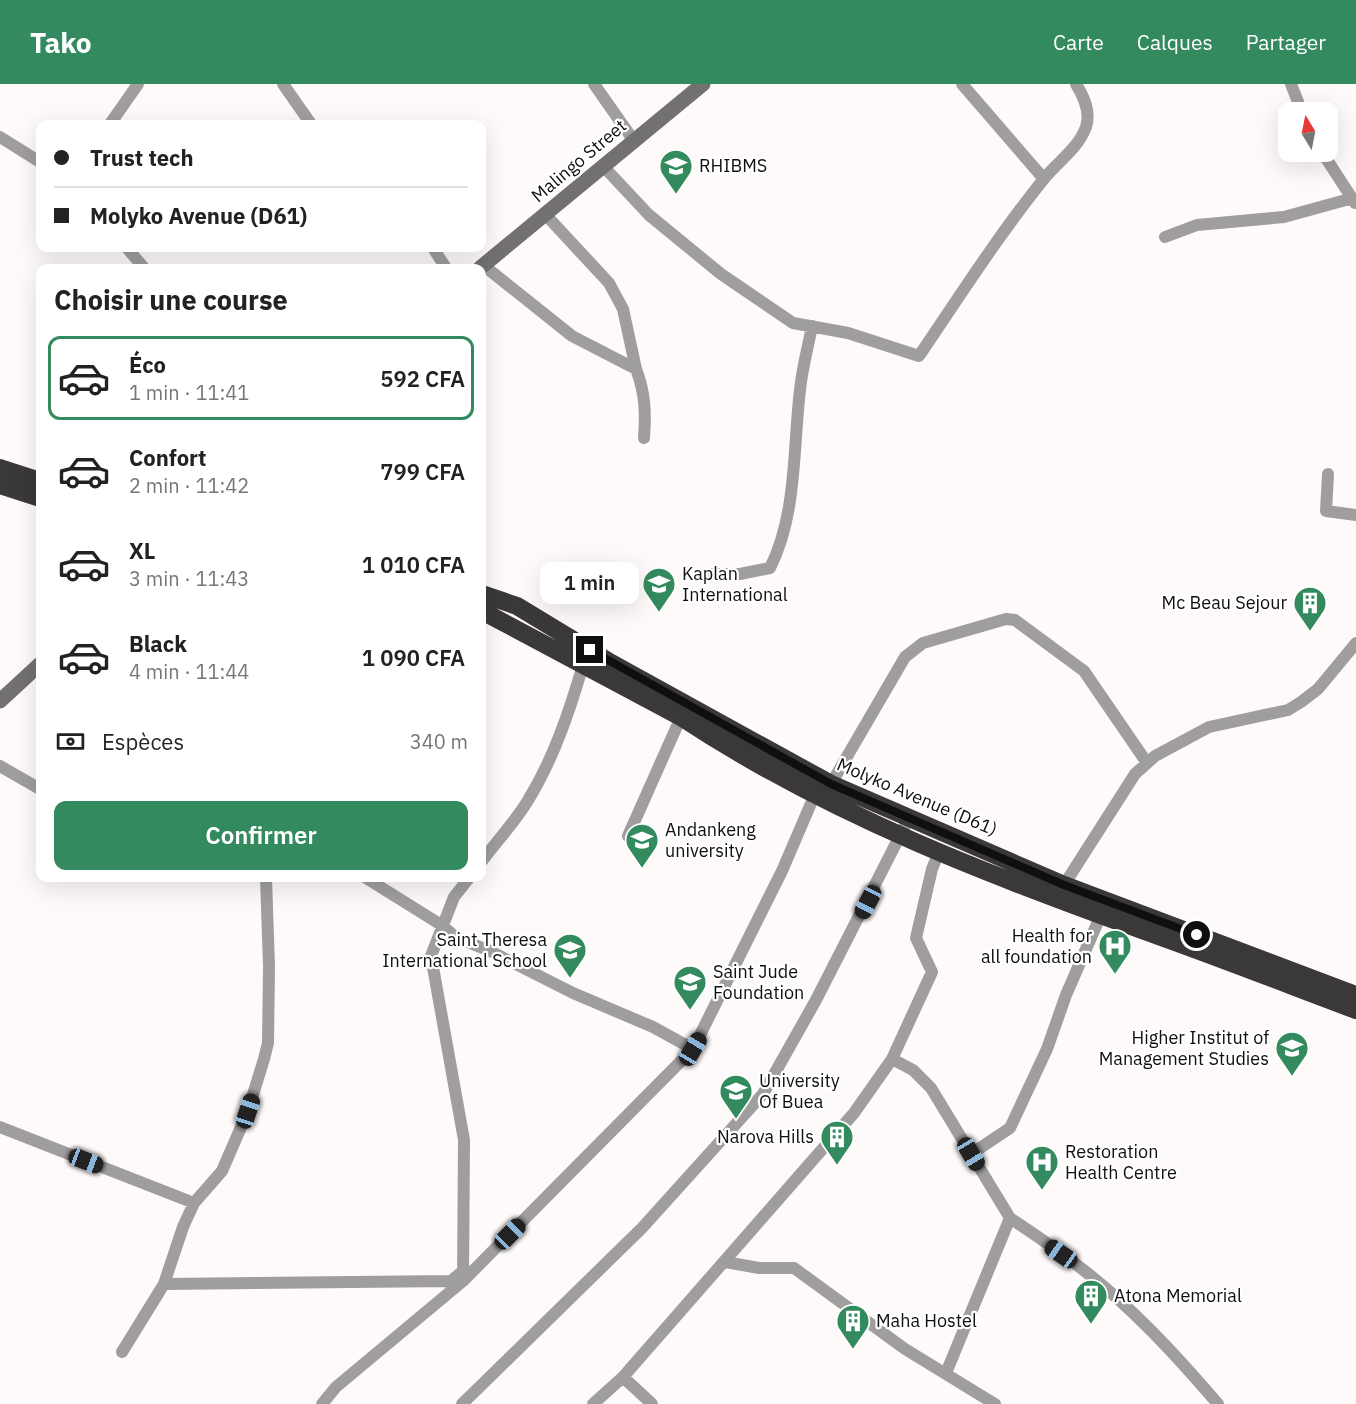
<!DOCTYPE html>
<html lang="fr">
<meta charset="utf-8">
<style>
:root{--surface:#fff;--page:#f2f2f2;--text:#222;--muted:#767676;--line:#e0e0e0;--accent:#338a5e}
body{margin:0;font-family:"IBM Plex Sans",sans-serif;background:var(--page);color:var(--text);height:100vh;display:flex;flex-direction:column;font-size:22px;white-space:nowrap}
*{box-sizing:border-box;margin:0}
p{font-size:20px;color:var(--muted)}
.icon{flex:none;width:33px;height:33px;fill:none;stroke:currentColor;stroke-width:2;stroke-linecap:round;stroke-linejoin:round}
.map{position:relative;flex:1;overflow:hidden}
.sheet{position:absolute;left:36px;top:180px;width:450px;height:618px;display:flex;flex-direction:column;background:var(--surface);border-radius:12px;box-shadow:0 6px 24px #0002}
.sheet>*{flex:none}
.top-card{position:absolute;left:36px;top:36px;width:450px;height:132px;border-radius:12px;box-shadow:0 6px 24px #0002;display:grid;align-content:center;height:132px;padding:0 18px;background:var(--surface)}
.needle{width:39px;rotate:350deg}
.tools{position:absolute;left:1278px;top:18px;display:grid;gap:12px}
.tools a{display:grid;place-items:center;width:60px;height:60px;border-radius:12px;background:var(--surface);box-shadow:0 6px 24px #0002;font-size:30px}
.end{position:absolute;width:27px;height:27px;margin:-14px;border:8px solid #100f0f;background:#fff;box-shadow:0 0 0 3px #fff}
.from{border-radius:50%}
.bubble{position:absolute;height:42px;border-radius:12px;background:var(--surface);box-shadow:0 6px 24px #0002;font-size:20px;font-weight:600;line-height:42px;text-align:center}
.car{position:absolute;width:18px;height:36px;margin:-18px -9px;border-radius:8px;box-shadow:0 0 4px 2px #0007;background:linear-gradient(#222 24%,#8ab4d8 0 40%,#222 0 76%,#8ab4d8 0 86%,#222 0)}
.top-card b{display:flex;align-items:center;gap:21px;height:57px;font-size:22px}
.top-card b+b{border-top:2px solid var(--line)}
.top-card i{width:15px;height:15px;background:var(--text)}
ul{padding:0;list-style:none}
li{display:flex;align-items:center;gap:18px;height:84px;margin:0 12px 9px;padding:0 6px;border:3px solid transparent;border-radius:12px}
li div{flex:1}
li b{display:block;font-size:22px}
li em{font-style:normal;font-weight:600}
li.selected{border-color:var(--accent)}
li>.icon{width:54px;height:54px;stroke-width:1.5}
h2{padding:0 18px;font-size:27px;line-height:72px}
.pay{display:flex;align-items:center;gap:15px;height:66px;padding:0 18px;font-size:22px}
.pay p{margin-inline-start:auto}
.cta{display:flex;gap:12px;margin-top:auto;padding:12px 18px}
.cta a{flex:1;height:69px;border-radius:12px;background:var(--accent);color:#fff;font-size:24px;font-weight:600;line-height:69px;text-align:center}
header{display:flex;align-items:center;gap:36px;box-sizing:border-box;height:84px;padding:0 30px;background:var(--accent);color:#fff}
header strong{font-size:28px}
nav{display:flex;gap:33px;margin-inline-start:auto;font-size:21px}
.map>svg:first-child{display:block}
</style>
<header>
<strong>Tako</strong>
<nav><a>Carte</a><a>Calques</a><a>Partager</a></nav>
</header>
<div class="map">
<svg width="1356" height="1320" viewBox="0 0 1356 1320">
<rect width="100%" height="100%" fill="#fefaf9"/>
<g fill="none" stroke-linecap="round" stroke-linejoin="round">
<path stroke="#9f9d9d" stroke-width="12" d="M 283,0 L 311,40
M 594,0 L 634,57
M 962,0 L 1044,95
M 1291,0 L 1302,28
M 110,40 L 138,0
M 0,53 L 40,78
M 1322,68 L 1355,119
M 603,82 L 649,131 L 721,190 L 793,239 L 848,249 L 919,272 C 959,213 998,152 1043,96 C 1057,78 1078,65 1086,43 C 1091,28 1084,13 1076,0
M 545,130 L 609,199 L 623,225 L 636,285
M 1165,153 L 1197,141 L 1284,133 L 1353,114
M 127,164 L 144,184
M 433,164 L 446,184
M 483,181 L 572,252 L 636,285 C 645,308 646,329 644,354
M 1328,390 L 1326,427 L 1356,431
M 707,490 L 740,490 L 770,484 C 797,431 793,364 800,306 C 802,285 808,263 812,242
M 0,682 L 40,705
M 831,700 L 905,573 L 923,559 L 1006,535 L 1015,536 L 1084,587 L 1147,679
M 628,752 L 681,633
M 482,777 C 496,758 514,739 527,718 C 553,676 569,629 583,581
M 366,794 L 443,842 L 455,853 L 490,867 L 573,909 L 653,943 L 693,965
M 1064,801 L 1135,690 L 1155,672 L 1209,643 L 1288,626 L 1301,618 L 1318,605 L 1356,559
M 892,975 L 913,986 L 931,1004 L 1010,1134 L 946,1289
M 0,1043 L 194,1119
M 971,1070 L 1010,1044 L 1047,965 L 1066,911 L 1100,833
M 1010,1134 C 1032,1149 1055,1164 1077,1181 C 1130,1221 1175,1270 1218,1320
M 725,1178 L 759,1184 L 794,1184 L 905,1265 L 995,1320
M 463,1197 L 464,1056 L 431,872 L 454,813 L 469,794
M 164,1200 L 451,1197 L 462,1188
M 122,1268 L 164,1200 L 183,1143 L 194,1119 L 222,1087 L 248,1027 L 264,975 L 268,959 L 269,882 L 266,794
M 623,1293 L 652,1320
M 322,1320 L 336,1303 L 463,1197 L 693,965 L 782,787 L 815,710
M 462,1320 L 642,1144 L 763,1010 L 816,916 L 909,734
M 593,1320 L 623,1293 L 854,1029 L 892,975 L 932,888 L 916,854 L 932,785 L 939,768"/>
<path stroke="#737170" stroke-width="15" d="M 480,184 L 703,0
M 0,617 L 40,580"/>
<path stroke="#3b3838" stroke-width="18" d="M 0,384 L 40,397
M 0,401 L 40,414
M 482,510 L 517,522 L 611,579 L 831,700 L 1064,801 L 1356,911
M 482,527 L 681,633 C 829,731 998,795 1164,854 C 1228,877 1292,902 1356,926"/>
</g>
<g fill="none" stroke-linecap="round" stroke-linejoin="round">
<path stroke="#100f0f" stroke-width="8" d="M 590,566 L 831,700 L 1064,801 L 1197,851"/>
</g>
<defs>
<g id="university-pin" transform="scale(1.725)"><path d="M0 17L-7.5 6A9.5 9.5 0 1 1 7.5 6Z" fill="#338a5e" stroke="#fff"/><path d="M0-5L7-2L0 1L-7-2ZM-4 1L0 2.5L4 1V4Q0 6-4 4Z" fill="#fff"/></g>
<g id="school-pin" transform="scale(1.725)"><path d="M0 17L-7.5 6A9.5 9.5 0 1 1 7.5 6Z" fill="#338a5e" stroke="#fff"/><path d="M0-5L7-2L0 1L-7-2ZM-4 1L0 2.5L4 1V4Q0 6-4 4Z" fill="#fff"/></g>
<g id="building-pin" transform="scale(1.725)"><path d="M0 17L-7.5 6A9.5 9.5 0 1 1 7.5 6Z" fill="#338a5e" stroke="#fff"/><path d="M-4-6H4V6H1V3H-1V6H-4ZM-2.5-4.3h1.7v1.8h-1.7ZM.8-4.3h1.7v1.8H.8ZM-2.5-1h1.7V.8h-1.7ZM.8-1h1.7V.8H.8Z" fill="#fff"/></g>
<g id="hospital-pin" transform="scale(1.725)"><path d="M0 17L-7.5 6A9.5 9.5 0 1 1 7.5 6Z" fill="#338a5e" stroke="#fff"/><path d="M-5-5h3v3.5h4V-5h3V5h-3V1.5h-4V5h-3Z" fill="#fff"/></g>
</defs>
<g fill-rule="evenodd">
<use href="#university-pin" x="676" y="82"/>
<use href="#school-pin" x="659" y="500"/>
<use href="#building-pin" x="1310" y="519"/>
<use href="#university-pin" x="642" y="756"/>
<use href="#hospital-pin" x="1115" y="862"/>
<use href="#school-pin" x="570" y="866"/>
<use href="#school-pin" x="690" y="898"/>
<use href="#school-pin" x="1292" y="964"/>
<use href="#university-pin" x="736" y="1007"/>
<use href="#building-pin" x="837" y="1053"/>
<use href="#hospital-pin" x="1042" y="1078"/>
<use href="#building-pin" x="1091" y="1212"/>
<use href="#building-pin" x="853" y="1237"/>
</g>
<g text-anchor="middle" stroke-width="4.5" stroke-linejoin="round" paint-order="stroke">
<g font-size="18" fill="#100f0f" stroke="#fff">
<text transform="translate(579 77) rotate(-40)" y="6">Malingo Street</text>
<text transform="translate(917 713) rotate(23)" y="6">Molyko Avenue (D61)</text>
</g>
<g font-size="18" fill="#100f0f" stroke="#fff" text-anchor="start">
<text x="699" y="88">RHIBMS</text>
<text x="682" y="496">Kaplan<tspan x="682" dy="21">International</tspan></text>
<text x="1287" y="525" text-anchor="end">Mc Beau Sejour</text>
<text x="665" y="752">Andankeng<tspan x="665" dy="21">university</tspan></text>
<text x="1092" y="858" text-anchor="end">Health for<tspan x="1092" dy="21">all foundation</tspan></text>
<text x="547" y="862" text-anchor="end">Saint Theresa<tspan x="547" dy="21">International School</tspan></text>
<text x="713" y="894">Saint Jude<tspan x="713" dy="21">Foundation</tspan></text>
<text x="1269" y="960" text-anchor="end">Higher Institut of<tspan x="1269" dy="21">Management Studies</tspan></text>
<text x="759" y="1003">University<tspan x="759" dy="21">Of Buea</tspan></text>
<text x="814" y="1059" text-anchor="end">Narova Hills</text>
<text x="1065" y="1074">Restoration<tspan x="1065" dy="21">Health Centre</tspan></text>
<text x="1114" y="1218">Atona Memorial</text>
<text x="876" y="1243">Maha Hostel</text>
</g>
</g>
</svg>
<div class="tools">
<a><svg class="needle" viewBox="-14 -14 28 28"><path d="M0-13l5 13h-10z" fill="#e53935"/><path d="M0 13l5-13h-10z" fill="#767676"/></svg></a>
</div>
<i class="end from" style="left:1197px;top:851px"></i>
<i class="end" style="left:590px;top:566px"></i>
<div class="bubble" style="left:540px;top:478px;width:99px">1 min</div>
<i class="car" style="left:868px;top:818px;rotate:208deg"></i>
<i class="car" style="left:693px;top:965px;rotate:31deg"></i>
<i class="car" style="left:248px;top:1027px;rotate:18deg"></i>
<i class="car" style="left:971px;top:1070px;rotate:149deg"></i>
<i class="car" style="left:86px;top:1077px;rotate:111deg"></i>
<i class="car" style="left:510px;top:1150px;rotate:45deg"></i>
<i class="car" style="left:1061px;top:1170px;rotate:305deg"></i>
<div class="top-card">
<b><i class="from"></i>Trust tech</b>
<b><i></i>Molyko Avenue (D61)</b>
</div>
<section class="sheet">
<h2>Choisir une course</h2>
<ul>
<li class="selected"><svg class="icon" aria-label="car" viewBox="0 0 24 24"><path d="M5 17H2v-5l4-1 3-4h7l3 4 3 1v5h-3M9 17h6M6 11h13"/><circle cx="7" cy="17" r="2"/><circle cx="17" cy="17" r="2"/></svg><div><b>Éco</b><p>1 min · 11:41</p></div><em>592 CFA</em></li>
<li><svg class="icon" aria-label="car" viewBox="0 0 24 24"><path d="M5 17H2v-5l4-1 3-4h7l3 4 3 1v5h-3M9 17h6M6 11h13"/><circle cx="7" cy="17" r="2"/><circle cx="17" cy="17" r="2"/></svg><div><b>Confort</b><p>2 min · 11:42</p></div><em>799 CFA</em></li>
<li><svg class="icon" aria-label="car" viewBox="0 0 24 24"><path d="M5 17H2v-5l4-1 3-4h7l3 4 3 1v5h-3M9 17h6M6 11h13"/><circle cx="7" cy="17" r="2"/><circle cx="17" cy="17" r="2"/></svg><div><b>XL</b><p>3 min · 11:43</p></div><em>1 010 CFA</em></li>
<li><svg class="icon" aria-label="car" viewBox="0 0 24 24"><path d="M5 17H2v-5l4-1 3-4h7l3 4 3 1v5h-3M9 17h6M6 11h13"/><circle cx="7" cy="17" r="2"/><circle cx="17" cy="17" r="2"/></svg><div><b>Black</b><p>4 min · 11:44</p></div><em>1 090 CFA</em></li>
</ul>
<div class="pay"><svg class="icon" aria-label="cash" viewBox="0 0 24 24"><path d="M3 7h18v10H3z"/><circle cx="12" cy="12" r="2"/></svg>Espèces<p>340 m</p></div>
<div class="cta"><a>Confirmer</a></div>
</section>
</div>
